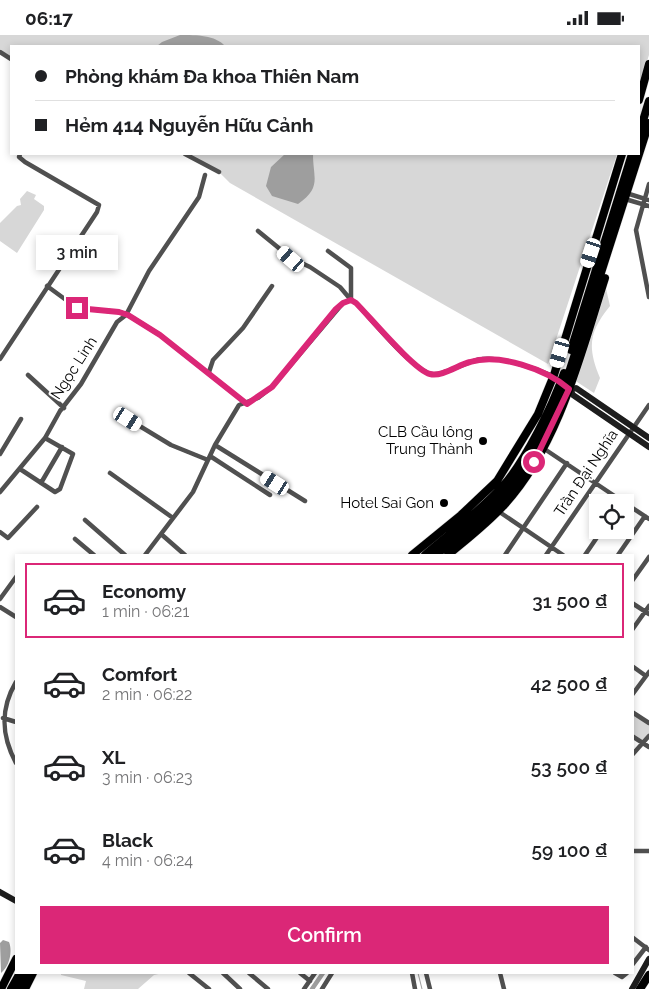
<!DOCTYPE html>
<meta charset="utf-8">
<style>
:root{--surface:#fff;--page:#f6f6f6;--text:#202124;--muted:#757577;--line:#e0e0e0;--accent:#db2777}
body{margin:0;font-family:Raleway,sans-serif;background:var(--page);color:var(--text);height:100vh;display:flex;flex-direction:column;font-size:19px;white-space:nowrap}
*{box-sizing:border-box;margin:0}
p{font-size:16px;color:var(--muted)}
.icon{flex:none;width:28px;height:28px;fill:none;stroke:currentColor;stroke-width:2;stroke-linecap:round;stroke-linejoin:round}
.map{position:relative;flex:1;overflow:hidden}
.drawer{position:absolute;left:15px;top:519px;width:619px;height:420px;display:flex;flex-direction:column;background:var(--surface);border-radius:0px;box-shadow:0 2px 8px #0003}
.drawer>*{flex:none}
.guide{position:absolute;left:10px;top:10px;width:630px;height:110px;border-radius:0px;box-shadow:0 2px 8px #0003;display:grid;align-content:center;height:110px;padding:0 25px;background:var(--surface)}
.buttons{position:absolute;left:589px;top:459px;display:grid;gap:10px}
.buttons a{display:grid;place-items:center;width:45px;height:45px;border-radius:0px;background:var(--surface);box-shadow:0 2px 8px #0003;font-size:25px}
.end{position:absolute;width:22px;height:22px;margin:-11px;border:6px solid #db2777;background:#fff;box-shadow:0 0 0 2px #fff}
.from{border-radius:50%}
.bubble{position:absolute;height:35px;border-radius:0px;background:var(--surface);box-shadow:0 2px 8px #0003;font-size:16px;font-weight:600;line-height:35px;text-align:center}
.car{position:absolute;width:15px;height:30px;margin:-15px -8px;border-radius:6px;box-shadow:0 0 4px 1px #0007;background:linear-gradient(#fff 24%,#345 0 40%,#fff 0 76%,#345 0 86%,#fff 0)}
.guide b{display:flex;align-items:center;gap:18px;height:48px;font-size:19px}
.guide b+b{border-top:1px solid var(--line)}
.guide i{width:12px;height:12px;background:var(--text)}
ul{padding:9px 0 0;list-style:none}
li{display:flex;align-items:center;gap:15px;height:75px;margin:0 10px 8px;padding:0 15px;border:2px solid transparent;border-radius:0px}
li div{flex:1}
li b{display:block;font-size:19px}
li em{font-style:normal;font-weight:600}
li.on{border-color:var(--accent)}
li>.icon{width:45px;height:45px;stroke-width:1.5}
.cta{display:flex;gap:10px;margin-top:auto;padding:10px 25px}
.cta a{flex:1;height:58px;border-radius:0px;background:var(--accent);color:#fff;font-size:20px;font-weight:600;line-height:58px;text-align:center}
.status{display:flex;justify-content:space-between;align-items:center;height:35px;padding:0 25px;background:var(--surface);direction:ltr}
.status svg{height:14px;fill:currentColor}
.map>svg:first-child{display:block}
</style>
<div class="status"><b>06:17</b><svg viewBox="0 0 49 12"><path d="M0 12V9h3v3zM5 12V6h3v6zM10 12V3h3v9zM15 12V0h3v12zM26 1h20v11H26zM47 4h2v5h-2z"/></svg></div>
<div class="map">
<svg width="649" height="954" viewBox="0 0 649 954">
<rect width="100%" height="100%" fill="#fff"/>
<path fill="#d7d7d7" d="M 0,0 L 649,0 L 649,20 L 639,51 L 639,11 L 11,11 L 11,21 L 0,15 Z
M 186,119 L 617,119 L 548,329 L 230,148 L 220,138 Z
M 27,156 L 36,160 L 34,164 L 44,171 L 44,175 L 17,218 L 0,206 L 0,188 L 17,171 L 21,170 L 20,164 Z
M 604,245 L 610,271 C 589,297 587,312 600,343 L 594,358 L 574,345 Z
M 632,679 L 649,690 L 649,698 L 644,706 L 633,699 Z
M 61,938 L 163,938 L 154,940 L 138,954 L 84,954 L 86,946 L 61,940 Z"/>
<path fill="#9e9e9e" d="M 180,0 C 197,0 215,0 225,11 L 157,11 L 162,7 Z
M 285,119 L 313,119 C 313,143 322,152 298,169 L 272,161 L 266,151 L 271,132 Z
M 3,905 L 9,907 C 13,917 9,932 1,938 L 0,908 Z"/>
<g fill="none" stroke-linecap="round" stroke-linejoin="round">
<path stroke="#9e9e9e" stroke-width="1" d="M 418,938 L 422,954"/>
<path stroke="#9e9e9e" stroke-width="4.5" d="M 312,954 L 323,938"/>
<g stroke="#dbdbdb" stroke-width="9">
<path id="primary" d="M 639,65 L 649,29
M 639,99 L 649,66
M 571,315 L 632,119
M 412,520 L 461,480 L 497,446 L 538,379 L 554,340 L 622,119
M 425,520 C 451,498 479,477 502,452 C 525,427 553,370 564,338
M 436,520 L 486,478 L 510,453 L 529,425 L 565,350 L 649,88
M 448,520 C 467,504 488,488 505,469 C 559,410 581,318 605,243
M 1,954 L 16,924
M 11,954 L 20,938
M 19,954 L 27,938
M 25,954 L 33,938
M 640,954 L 649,940"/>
</g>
<path stroke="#505050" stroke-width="4.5" d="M 0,17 L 11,24
M 185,119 L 219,137
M 649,149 L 636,195 L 649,262
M 626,158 L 649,165
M 625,164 L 649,171
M 258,196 L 291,223 L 310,232 L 340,252 L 351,265 L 351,233 L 328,216
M 47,251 L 77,273 L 119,277 L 128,280 L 160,300 L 247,369
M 0,324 L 97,177 L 99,170 L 25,127 L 19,122 L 20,119
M 209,337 L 213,325 L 243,293 L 272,251
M 28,340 L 64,373
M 128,384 L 171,410 L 208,425
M 215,410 L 305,466
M 543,413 L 625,468
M 0,419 L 21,384
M 210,421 L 270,460
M 20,434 L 55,457 L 60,454 L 73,419 L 45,403
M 110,438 L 173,483
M 41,448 L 62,412
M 0,457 L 45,403 L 60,376 L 81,349 L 117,287 L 126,280 L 149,236 L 199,162 L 205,140
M 625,468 L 649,484
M 498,476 L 563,520
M 85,485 L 125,520
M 0,497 L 8,503 L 37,472
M 161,499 L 185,520
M 75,504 L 94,520
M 145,520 L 193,457 L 215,410 L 239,370 L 258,363 L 272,352 L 343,268 L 351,265 L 356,268 C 374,287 406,328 428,338 C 439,344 468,325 482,324 C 502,322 535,333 553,341
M 505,520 L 567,428
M 546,520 L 649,370
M 585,520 L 602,495
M 618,520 L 645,481
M 632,546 L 649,522
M 0,564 L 16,542
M 632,568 L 649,579
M 0,572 L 16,582
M 632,595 L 649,571
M 632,631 L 646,641
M 16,647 C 0,674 1,700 16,728
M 632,660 L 649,637
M 632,677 L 649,688
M 3,683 L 16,687
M 632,701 L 649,712
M 632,720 L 649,701
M 632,816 L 649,816
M 632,902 L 649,915
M 632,930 L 646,912
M 189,938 L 209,954
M 223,938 L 240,954
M 249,938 L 268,954
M 300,938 L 310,946
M 412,938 L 415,954
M 426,938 L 430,954
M 500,938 L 504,954
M 615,938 L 622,942 L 627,938
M 304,954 L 315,938
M 322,954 L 332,938"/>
<path stroke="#1d1d1d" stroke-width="6" d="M 569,353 L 573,360 L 649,412
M 571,355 L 576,353 L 649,403
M 0,857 L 16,866
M 632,954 L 649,924"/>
<use href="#primary" stroke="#000" stroke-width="8"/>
</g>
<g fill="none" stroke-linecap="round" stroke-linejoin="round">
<path stroke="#db2777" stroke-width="6" d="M 77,273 L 119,277 L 128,280 L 160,300 L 247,369 L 272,352 L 336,274 L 343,268 L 351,265 L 356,268 C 370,282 414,335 430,339 C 442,342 458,330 470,327 C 499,318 546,334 569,354 L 534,427"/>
</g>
<g fill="#000" stroke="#fff" stroke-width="2">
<circle cx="483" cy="406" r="5"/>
<circle cx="444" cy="468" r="5"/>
</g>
<g text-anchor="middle" stroke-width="4" stroke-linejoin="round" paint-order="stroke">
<g font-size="15" fill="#000" stroke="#fff">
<text transform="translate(74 333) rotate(-57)" y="5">Ngọc Linh</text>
<text transform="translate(586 438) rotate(-56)" y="5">Trần Đại Nghĩa</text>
</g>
<g font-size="15" fill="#000" stroke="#fff" text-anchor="end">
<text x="473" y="402">CLB Cầu lông<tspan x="473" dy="17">Trung Thành</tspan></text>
<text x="434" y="473">Hotel Sai Gon</text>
</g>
</g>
</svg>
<div class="buttons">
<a><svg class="icon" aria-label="locate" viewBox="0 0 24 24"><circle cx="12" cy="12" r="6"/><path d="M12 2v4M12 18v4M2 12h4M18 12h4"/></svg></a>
</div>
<i class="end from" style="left:534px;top:427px"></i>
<i class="end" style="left:77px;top:273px"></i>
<div class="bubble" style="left:36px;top:200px;width:82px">3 min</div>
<i class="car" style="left:591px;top:218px;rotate:198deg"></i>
<i class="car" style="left:291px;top:224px;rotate:311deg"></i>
<i class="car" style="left:560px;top:318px;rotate:196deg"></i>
<i class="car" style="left:128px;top:384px;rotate:122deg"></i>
<i class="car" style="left:275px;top:448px;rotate:302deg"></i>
<div class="guide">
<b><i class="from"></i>Phòng khám Đa khoa Thiên Nam</b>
<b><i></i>Hẻm 414 Nguyễn Hữu Cảnh</b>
</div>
<section class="drawer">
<ul>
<li class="on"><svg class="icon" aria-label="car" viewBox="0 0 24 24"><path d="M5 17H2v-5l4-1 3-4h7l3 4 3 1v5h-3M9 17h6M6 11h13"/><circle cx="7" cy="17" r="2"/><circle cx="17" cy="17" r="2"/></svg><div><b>Economy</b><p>1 min · 06:21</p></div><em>31 500 ₫</em></li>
<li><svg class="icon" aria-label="car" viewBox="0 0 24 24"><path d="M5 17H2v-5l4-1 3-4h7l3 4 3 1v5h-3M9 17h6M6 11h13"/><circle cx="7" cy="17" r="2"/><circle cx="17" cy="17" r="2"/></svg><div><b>Comfort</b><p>2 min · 06:22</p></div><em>42 500 ₫</em></li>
<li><svg class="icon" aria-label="car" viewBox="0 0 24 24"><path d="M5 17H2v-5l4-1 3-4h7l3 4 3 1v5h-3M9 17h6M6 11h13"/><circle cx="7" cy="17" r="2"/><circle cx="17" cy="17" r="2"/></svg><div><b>XL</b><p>3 min · 06:23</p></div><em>53 500 ₫</em></li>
<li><svg class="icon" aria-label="car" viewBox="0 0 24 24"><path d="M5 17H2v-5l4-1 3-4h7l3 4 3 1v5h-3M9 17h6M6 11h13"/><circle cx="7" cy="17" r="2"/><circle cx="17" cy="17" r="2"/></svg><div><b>Black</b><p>4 min · 06:24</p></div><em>59 100 ₫</em></li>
</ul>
<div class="cta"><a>Confirm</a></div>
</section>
</div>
